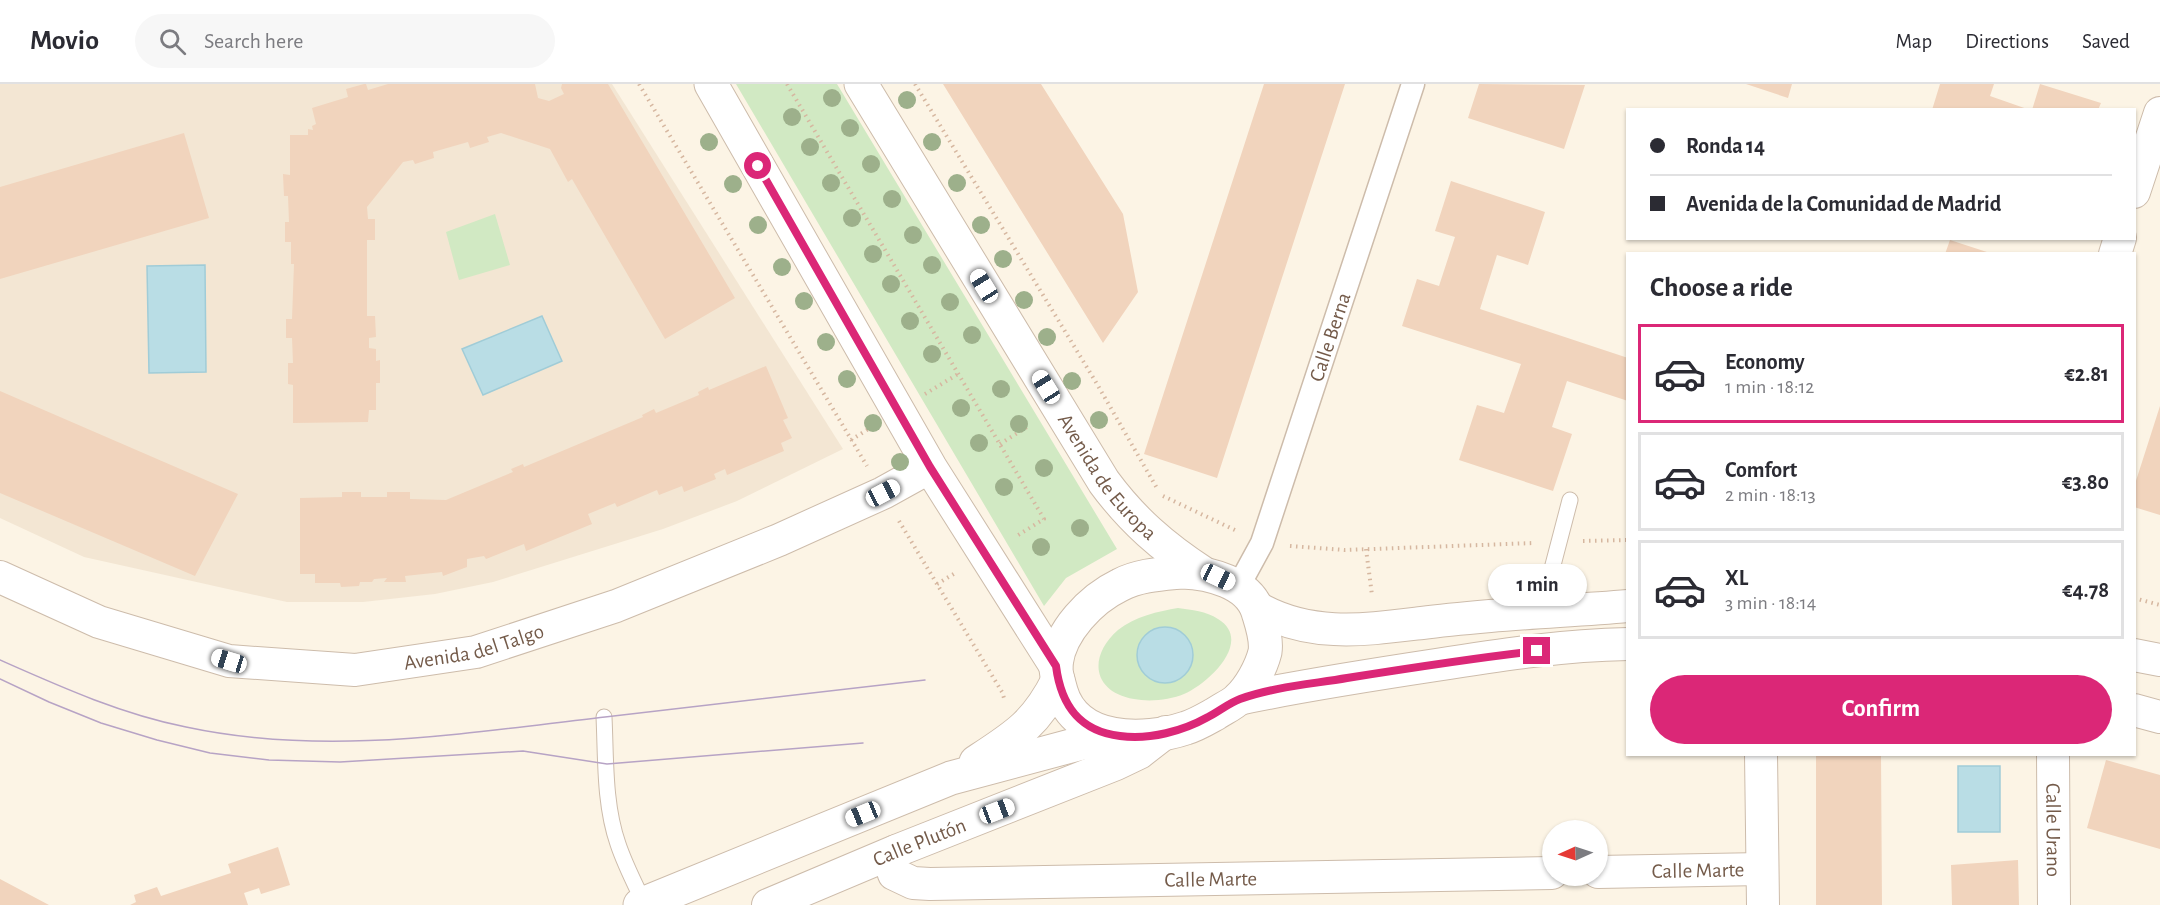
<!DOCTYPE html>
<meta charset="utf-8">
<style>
:root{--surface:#fff;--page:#f7f7f7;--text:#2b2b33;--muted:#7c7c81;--line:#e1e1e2;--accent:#db2777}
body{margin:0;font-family:"Alegreya Sans",sans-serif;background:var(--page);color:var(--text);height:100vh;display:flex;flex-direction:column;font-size:22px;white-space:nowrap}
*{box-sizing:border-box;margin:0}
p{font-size:20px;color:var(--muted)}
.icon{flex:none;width:33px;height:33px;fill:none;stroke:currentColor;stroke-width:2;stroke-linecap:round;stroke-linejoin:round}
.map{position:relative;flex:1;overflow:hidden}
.details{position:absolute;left:1626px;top:168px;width:510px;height:504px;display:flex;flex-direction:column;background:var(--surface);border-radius:0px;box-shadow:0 2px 4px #0004}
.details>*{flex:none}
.guide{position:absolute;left:1626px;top:24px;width:510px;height:132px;border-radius:0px;box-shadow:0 2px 4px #0004;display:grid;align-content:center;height:132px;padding:0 24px;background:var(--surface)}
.needle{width:39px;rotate:267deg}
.controls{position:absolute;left:1542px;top:736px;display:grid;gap:12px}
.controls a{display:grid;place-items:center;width:66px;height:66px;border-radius:50%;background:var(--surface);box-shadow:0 2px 4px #0004;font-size:30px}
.end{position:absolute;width:27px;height:27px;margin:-14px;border:8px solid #db2777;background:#fff;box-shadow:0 0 0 3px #fff}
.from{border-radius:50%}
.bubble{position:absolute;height:42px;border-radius:21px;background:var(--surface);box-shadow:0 2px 4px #0004;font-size:20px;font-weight:700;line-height:42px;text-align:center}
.car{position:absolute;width:18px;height:36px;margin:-18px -9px;border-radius:8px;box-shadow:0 0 4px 2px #0007;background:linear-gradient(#fff 24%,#345 0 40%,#fff 0 76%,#345 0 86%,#fff 0)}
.guide b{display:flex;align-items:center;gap:21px;height:57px;font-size:22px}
.guide b+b{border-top:2px solid var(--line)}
.guide i{width:15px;height:15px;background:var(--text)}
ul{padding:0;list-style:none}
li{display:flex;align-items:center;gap:18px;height:99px;margin:0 12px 9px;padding:0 12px;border:3px solid var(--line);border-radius:0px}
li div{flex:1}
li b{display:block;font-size:22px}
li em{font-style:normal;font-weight:700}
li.selected{border-color:var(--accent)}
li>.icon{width:54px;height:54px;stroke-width:1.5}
h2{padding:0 24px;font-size:27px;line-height:72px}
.button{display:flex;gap:12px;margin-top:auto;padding:12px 24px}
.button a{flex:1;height:69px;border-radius:36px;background:var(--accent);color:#fff;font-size:24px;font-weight:700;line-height:69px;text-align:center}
header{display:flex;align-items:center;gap:36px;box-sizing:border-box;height:84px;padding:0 30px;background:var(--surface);border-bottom:2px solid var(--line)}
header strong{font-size:28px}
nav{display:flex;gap:33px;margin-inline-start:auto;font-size:21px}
.search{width:420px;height:54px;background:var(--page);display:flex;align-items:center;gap:15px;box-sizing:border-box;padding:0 21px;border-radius:33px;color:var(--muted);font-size:22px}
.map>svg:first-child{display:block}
</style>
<header>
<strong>Movio</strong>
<div class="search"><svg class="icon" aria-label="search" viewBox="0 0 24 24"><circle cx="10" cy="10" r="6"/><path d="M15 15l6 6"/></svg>Search here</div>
<nav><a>Map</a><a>Directions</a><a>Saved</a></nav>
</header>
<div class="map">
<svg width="2160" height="821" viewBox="0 0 2160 821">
<rect width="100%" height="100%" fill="#fcf4e5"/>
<path fill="#f3e6d3" d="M 0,0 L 612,0 L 843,365 L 737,417 L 663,445 L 493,498 L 435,510 L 363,518 L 287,518 L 84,473 L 0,434 Z"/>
<path fill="#d1e9c3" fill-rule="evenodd" d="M 736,0 L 837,0 L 1117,465 L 1066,494 L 1044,522 Z
M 495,130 L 510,181 L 459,196 L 446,148 Z
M 1178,524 C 1192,526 1206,527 1218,535 C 1254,557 1208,600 1184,610 C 1170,616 1149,618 1134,615 C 1092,608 1088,572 1118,546 C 1134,533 1159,527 1178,524 ZM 1154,546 L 1154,597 C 1131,584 1133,559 1154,546 Z"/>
<path fill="#b9dde5" stroke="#a0ccd7" stroke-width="1.5" d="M 205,181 L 206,288 L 149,289 L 147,182 Z
M 542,232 L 562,277 L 483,311 L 462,265 Z
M1137 571a28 28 0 1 1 56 0a28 28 0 1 1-56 0Z
M 1958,682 L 2000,682 L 2000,748 L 1958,748 Z"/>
<path fill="#f1d4bd" d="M 364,0 L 366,0 L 368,6 L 388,0 L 535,0 L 538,14 L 549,17 L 564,10 L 561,4 L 562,0 L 608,0 L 735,214 L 665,255 L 572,95 L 568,98 L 550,65 L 501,49 L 487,53 L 489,58 L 470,64 L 468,58 L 433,68 L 434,74 L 415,80 L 413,76 L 403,78 L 367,123 L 368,135 L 375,135 L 375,156 L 367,156 L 367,232 L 375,232 L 376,253 L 369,254 L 369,264 L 376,265 L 376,277 L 380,276 L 380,299 L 376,299 L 376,326 L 369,326 L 368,338 L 293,339 L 293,301 L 288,300 L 288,279 L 293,279 L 292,254 L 286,254 L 286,235 L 292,235 L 294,180 L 291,180 L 291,158 L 285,158 L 285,138 L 289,138 L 288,112 L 284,112 L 283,90 L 290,91 L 290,51 L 308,51 L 308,45 L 313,46 L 312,42 L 316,40 L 312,24 L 348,13 L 346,5 Z
M 943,0 L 1041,0 L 1123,130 L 1138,208 L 1103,259 Z
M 1264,0 L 1345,0 L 1217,394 L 1144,370 Z
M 1479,0 L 1585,1 L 1564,65 L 1468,34 Z
M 1746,0 L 1792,0 L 1788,14 Z
M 1940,0 L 1994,0 L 1990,12 L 2030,26 L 1932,26 Z
M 2040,0 L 2101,19 L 2098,26 L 2032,26 Z
M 184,49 L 209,134 L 0,195 L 0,103 Z
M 1451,97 L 1545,128 L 1528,181 L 1497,171 L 1480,225 L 1628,274 L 1628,317 L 1567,297 L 1552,343 L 1572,350 L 1553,407 L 1459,376 L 1477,321 L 1504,329 L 1521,280 L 1402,242 L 1417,195 L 1439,202 L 1455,153 L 1435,147 Z
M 1950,156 L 1990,169 L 1990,170 L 1945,170 Z
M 766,282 L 788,334 L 783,336 L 792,354 L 781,359 L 784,367 L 727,391 L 725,385 L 714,390 L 716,395 L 684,408 L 682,402 L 659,411 L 657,406 L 617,423 L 615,419 L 588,430 L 592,440 L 526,467 L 524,460 L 486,475 L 484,472 L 467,475 L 467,483 L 443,492 L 442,488 L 405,492 L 406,498 L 384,498 L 387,494 L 374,495 L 372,498 L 360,498 L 359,502 L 341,503 L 340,499 L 315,499 L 315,490 L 300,490 L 300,414 L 342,413 L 342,408 L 361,408 L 361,413 L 387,413 L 387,408 L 410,408 L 410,415 L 446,416 L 513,388 L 511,385 L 523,380 L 524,383 L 643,333 L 642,331 L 654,325 L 656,329 L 699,311 L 698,308 L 708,303 L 709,306 Z
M 0,307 L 238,410 L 195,492 L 0,409 Z
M 2160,322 L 2160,431 L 2134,423 L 2134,403 Z
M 1816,670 L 1881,670 L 1882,821 L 1816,821 Z
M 2106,676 L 2160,691 L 2160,765 L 2087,744 Z
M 278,763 L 290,801 L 261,810 L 259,804 L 244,809 L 248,821 L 130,821 L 136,818 L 134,811 L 157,803 L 161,812 L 231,789 L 228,780 Z
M 2018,776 L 2019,821 L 1952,821 L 1951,781 Z
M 0,795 L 49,821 L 0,821 Z"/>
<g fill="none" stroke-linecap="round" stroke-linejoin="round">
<g stroke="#cdbcab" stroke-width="17">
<path id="service" d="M 1541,527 L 1570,416
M 604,633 C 606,674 604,720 618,760 C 625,781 635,800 644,819"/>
</g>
<g stroke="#cdbcab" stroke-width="25">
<g id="pedestrian">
<path id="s1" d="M 1238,503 L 1262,459 L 1413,0"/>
</g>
</g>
<g stroke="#cdbcab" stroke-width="34">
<g id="minor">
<path d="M 2134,108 L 2160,29"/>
<path d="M 2115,170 L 2120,154"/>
<path id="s2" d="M 0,493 L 99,538 L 229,577 L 355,586 L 476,568 L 616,522 L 779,456 L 883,409 L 930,383"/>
<path d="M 1256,523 C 1309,554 1364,546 1422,539 C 1444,536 1467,534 1490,532 C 1536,528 1582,526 1628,522"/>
<path d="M 2134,571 L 2160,576"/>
<path d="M 1238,615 C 1304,601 1370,591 1436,581 C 1499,571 1564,561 1628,560"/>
<path d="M 2134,626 L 2160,633"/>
<path d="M 1761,670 L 1763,821"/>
<path id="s3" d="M 2053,670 L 2054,821"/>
<path id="s4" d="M 896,767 L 890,778 L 894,790 L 913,799 L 930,800 L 1552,789"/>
<path id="s5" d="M 1598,788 L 1762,785"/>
<path id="s6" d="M 768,821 L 896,767 L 1116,680 L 1139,669 L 1166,648"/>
</g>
</g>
<g stroke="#cdbcab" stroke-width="35">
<g id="tertiary">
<path d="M 711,0 L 930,383 L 1056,582"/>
<path id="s7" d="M 861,0 L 1104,398 C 1132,436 1163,463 1203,489"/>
<path d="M 1182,488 C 1209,489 1249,498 1258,528 C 1262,541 1267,555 1265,568 C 1261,584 1250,604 1238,615 C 1232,621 1222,625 1215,630 C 1206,635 1196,641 1186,644 C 1144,658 1076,659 1061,607 C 1059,599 1055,589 1056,580 C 1060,547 1091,515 1120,501 C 1139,491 1161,490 1182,488 Z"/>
<path d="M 976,678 C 1016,652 1036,640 1058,596"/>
<path d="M 640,821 L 951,694 L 1082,659 L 1118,652"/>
</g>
</g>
<path stroke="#d6b7a0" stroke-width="4" stroke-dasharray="1.5 4.5" stroke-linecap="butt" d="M 639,0 L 867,382
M 787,0 L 1044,435 L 1015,453
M 915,0 L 1097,300 L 1158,406
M 925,310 L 958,290
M 851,356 L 870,344
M 1000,360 L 1030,341
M 1163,412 L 1237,447
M 899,437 L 1002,608 L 1005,617
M 1583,457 L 1628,456
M 1290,462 L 1345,466 L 1534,459
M 1366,465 L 1372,511
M 937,500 L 957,488
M 2134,514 L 2160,521"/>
<use href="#service" stroke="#fff" stroke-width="15"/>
<use href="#pedestrian" stroke="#fff" stroke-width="22"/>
<use href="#minor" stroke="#fff" stroke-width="32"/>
<use href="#tertiary" stroke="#fff" stroke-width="33"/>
<path stroke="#b7a3c5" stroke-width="1.5" d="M 0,576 C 61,603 121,630 186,643 C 326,673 465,649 605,633 C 711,620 818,608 925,596
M 0,595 L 49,618 L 101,639 L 157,656 L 210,669 L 269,676 L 340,678 L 523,667 L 607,680 L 863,659"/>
</g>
<g fill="#9db08b">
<circle cx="832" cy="14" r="9"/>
<circle cx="907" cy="16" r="9"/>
<circle cx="792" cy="33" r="9"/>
<circle cx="850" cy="44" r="9"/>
<circle cx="709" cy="58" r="9"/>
<circle cx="932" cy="58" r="9"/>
<circle cx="810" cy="63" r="9"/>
<circle cx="871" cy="80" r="9"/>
<circle cx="831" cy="99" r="9"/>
<circle cx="957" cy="99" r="9"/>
<circle cx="733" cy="100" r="9"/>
<circle cx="892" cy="115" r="9"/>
<circle cx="852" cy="134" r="9"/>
<circle cx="758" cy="141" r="9"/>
<circle cx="981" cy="141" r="9"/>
<circle cx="913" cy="151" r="9"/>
<circle cx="873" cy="170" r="9"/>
<circle cx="1003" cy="175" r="9"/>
<circle cx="932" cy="181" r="9"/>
<circle cx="782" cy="183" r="9"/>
<circle cx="891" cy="200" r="9"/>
<circle cx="1024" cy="216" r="9"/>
<circle cx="804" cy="217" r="9"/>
<circle cx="950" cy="218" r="9"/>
<circle cx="910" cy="237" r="9"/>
<circle cx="972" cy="251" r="9"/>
<circle cx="1047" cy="253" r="9"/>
<circle cx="826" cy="258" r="9"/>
<circle cx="932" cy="270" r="9"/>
<circle cx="847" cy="295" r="9"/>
<circle cx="1072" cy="297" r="9"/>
<circle cx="1001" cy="305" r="9"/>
<circle cx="961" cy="324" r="9"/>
<circle cx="1099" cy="336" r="9"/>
<circle cx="873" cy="339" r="9"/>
<circle cx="1019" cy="340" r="9"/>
<circle cx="979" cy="359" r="9"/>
<circle cx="900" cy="378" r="9"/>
<circle cx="1044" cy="384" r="9"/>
<circle cx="1004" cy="403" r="9"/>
<circle cx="1080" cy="444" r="9"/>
<circle cx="1041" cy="463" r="9"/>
</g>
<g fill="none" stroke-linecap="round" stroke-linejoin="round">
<path stroke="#db2777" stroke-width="8" d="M 758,82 L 930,383 L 1056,582 C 1061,621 1079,647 1120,652 C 1150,656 1183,647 1208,633 C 1218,628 1229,619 1240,615 C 1273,603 1312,600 1347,594 C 1410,584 1473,574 1537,567"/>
</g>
<g text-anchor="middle" stroke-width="4.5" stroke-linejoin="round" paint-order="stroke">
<g font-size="21" fill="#745b4a" stroke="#fff8eb">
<text dy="7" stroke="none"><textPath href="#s1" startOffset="267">Calle Berna</textPath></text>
<text dy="7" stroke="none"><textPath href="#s7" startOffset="464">Avenida de Europa</textPath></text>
<text dy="7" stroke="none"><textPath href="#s2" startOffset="492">Avenida del Talgo</textPath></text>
<text dy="7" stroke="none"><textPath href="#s3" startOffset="76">Calle Urano</textPath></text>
<text dy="7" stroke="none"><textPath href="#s6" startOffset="164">Calle Plutón</textPath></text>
<text dy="7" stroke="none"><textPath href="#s5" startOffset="100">Calle Marte</textPath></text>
<text dy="7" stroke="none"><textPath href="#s4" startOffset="344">Calle Marte</textPath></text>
</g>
</g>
</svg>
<div class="controls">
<a><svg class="needle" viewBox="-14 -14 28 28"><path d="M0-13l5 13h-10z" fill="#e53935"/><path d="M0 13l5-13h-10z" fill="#7c7c81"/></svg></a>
</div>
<i class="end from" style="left:758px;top:82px"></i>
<i class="end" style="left:1537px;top:567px"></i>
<div class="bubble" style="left:1488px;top:480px;width:99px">1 min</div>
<i class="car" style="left:984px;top:202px;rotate:328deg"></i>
<i class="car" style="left:1046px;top:303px;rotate:328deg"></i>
<i class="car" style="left:883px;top:409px;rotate:62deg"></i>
<i class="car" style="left:1218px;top:493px;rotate:115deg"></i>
<i class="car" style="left:229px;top:577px;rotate:287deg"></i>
<i class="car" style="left:997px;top:727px;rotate:69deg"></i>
<i class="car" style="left:863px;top:730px;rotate:248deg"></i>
<div class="guide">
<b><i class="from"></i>Ronda 14</b>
<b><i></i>Avenida de la Comunidad de Madrid</b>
</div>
<section class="details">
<h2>Choose a ride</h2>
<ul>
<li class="selected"><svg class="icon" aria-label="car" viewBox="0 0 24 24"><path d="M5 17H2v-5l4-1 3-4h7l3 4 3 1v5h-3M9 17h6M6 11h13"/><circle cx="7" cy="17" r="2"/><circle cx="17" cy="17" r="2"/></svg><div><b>Economy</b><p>1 min · 18:12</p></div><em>€2.81</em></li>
<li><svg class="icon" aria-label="car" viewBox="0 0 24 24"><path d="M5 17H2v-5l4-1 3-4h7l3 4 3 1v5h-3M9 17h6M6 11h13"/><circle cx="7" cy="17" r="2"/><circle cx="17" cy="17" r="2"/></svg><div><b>Comfort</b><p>2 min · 18:13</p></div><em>€3.80</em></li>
<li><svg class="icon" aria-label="car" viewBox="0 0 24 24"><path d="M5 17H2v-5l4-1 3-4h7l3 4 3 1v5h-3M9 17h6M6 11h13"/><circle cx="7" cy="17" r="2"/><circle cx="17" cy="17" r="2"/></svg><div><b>XL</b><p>3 min · 18:14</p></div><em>€4.78</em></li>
</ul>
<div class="button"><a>Confirm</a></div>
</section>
</div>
